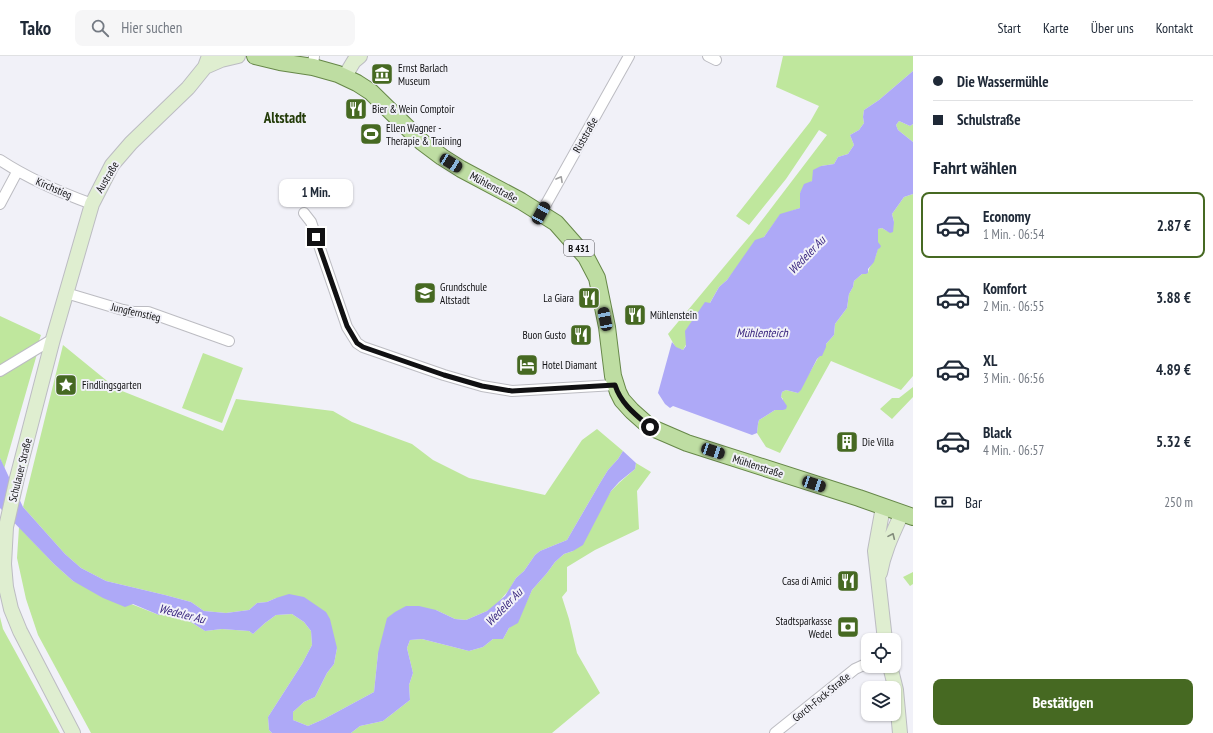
<!DOCTYPE html>
<html lang="de">
<meta charset="utf-8">
<style>
:root{--surface:#fff;--page:#f6f6f7;--text:#1f2937;--muted:#747a83;--line:#e0e1e3;--accent:#466922}
body{margin:0;font-family:"PT Sans Narrow",sans-serif;background:var(--page);color:var(--text);height:100vh;display:flex;flex-direction:column;font-size:15px;white-space:nowrap}
*{box-sizing:border-box;margin:0}
p{font-size:13px;color:var(--muted)}
.icon{flex:none;width:22px;height:22px;fill:none;stroke:currentColor;stroke-width:2;stroke-linecap:round;stroke-linejoin:round}
.map{position:relative;flex:1;overflow:hidden}
.sheet{display:flex;flex-direction:column;background:var(--surface);width:300px}
.sheet>*{flex:none}
.top-card{display:grid;align-content:center;height:88px;padding:0 20px;background:var(--surface)}
.buttons{position:absolute;left:861px;top:577px;display:grid;gap:8px}
.buttons a{display:grid;place-items:center;width:40px;height:40px;border-radius:8px;background:var(--surface);box-shadow:0 1px 3px #0004;font-size:20px}
.end{position:absolute;width:18px;height:18px;margin:-9px;border:5px solid #111113;background:#fff;box-shadow:0 0 0 2px #fff}
.from{border-radius:50%}
.bubble{position:absolute;height:28px;border-radius:8px;background:var(--surface);box-shadow:0 1px 3px #0004;font-size:13px;font-weight:800;line-height:28px;text-align:center}
.car{position:absolute;width:12px;height:24px;margin:-12px -6px;border-radius:5px;box-shadow:0 0 3px 1px #0007;background:linear-gradient(#222 24%,#8ab4d8 0 40%,#222 0 76%,#8ab4d8 0 86%,#222 0)}
.top-card b{display:flex;align-items:center;gap:14px;height:38px;font-size:15px}
.top-card b+b{border-top:1px solid var(--line)}
.top-card i{width:10px;height:10px;background:var(--text)}
ul{padding:0;list-style:none}
li{display:flex;align-items:center;gap:12px;height:66px;margin:0 8px 6px;padding:0 12px;border:2px solid transparent;border-radius:8px}
li div{flex:1}
li b{display:block;font-size:15px}
li em{font-style:normal;font-weight:800}
li.current{border-color:var(--accent)}
li>.icon{width:36px;height:36px;stroke-width:1.5}
h2{padding:0 20px;font-size:18px;line-height:48px}
.pay{display:flex;align-items:center;gap:10px;height:44px;padding:0 20px;font-size:15px}
.pay p{margin-inline-start:auto}
.primary-button{display:flex;gap:8px;margin-top:auto;padding:8px 20px}
.primary-button a{flex:1;height:46px;border-radius:8px;background:var(--accent);color:#fff;font-size:16px;font-weight:800;line-height:46px;text-align:center}
header{display:flex;align-items:center;gap:24px;box-sizing:border-box;height:56px;padding:0 20px;background:var(--surface);border-bottom:1px solid var(--line)}
header strong{font-size:19px}
nav{display:flex;gap:22px;margin-inline-start:auto;font-size:14px}
.search{width:280px;height:36px;background:var(--page);display:flex;align-items:center;gap:10px;box-sizing:border-box;padding:0 14px;border-radius:8px;color:var(--muted);font-size:15px}
main{display:flex;flex:1;min-height:0}
.map>svg:first-child{display:block}
</style>
<header>
<strong>Tako</strong>
<div class="search"><svg class="icon" aria-label="search" viewBox="0 0 24 24"><circle cx="10" cy="10" r="6"/><path d="M15 15l6 6"/></svg>Hier suchen</div>
<nav><a>Start</a><a>Karte</a><a>Über uns</a><a>Kontakt</a></nav>
</header>
<main>
<div class="map">
<svg width="913" height="677" viewBox="0 0 913 677">
<rect width="100%" height="100%" fill="#f1f1f8"/>
<path fill="#bfe79d" d="M 783,0 L 913,0 L 913,15 L 879,44 L 864,54 L 863,61 L 864,67 L 859,74 L 850,79 L 854,89 L 848,98 L 838,101 L 834,108 L 821,110 L 812,125 L 800,137 L 800,152 L 780,159 L 764,181 L 740,207 L 727,224 L 719,231 L 683,294 L 676,292 L 668,278 L 753,176 L 827,79 L 819,74 L 786,123 L 749,169 L 736,160 L 810,66 L 819,50 L 776,31 Z
M 899,65 L 910,70 L 913,68 L 913,86 L 898,74 L 896,69 Z
M 913,138 L 913,320 L 901,334 L 831,305 L 780,397 L 766,391 L 757,377 L 758,368 L 759,364 L 775,354 L 782,354 L 783,343 L 781,341 L 782,336 L 786,334 L 798,337 L 826,288 L 834,279 L 835,268 L 847,252 L 849,238 L 853,231 L 854,225 L 862,218 L 868,217 C 869,210 874,206 876,199 C 879,191 877,182 878,173 L 882,172 L 887,175 L 894,166 L 892,158 L 904,141 Z
M 0,260 L 41,279 L 38,288 L 0,310 Z
M 63,289 L 117,333 L 223,375 L 236,343 L 333,355 L 352,366 L 412,388 L 433,404 L 469,422 L 545,439 L 582,384 L 597,373 L 623,395 L 618,403 L 608,414 L 600,427 L 567,484 L 540,495 L 535,499 L 524,515 L 516,522 L 509,534 L 496,549 L 487,555 L 466,564 L 455,563 L 436,554 L 378,597 L 374,636 L 324,663 L 308,670 L 293,664 L 293,656 L 304,646 L 315,641 L 327,617 L 334,608 L 337,592 L 276,542 L 267,546 L 257,547 L 249,554 L 226,557 L 204,555 L 191,546 L 165,539 L 106,525 L 81,512 L 65,498 L 23,451 Z
M 203,297 L 243,312 L 222,367 L 182,352 Z
M 37,298 L 4,413 L 0,402 L 0,320 Z
M 913,331 L 913,341 L 892,363 L 880,353 L 892,342 L 899,342 Z
M 636,407 L 651,416 L 637,435 L 639,473 L 595,494 L 567,511 L 567,535 L 562,541 L 569,563 L 577,597 L 600,637 L 552,677 L 351,677 L 360,670 L 383,665 L 410,644 L 409,629 L 413,617 L 407,592 L 410,584 L 422,583 L 469,595 L 483,591 L 493,583 L 503,583 L 509,572 L 520,560 L 532,534 L 547,517 L 555,506 L 564,498 L 573,495 L 611,435 L 620,426 L 635,413 Z
M 19,471 L 54,508 L 73,525 L 159,559 L 180,559 L 205,575 L 222,573 L 249,575 L 253,578 L 265,567 L 276,559 L 292,558 L 304,566 L 311,575 L 312,589 L 302,608 L 268,661 L 269,674 L 272,677 L 91,677 L 38,579 L 26,543 L 17,502 Z
M 913,516 L 913,528 L 910,530 L 903,521 Z
M 0,561 L 3,573 L 60,677 L 0,677 Z"/>
<path fill="#aea9f7" d="M 913,15 L 913,68 L 910,70 L 899,65 L 896,69 L 898,74 L 913,86 L 913,138 L 904,141 L 892,158 L 894,166 L 893,176 L 890,177 L 882,172 L 878,173 L 878,186 L 881,190 L 880,192 L 878,193 L 874,206 L 868,213 L 868,217 L 866,218 L 862,218 L 854,225 L 853,231 L 849,238 L 847,252 L 835,268 L 834,279 L 826,288 L 826,291 L 822,300 L 820,300 L 817,303 L 801,334 L 798,337 L 786,334 L 782,336 L 781,341 L 787,350 L 786,353 L 783,354 L 775,354 L 759,364 L 758,368 L 757,377 L 752,379 L 673,350 L 670,352 L 665,348 L 658,337 L 672,286 L 676,291 L 683,294 L 686,290 L 685,275 L 705,246 L 710,247 L 719,231 L 727,224 L 755,184 L 764,181 L 780,158 L 800,152 L 800,137 L 804,128 L 812,125 L 813,114 L 821,110 L 834,108 L 838,101 L 848,98 L 854,89 L 850,79 L 859,74 L 864,67 L 863,61 L 864,54 L 879,44 Z
M 623,395 L 636,407 L 635,413 L 619,426 L 611,435 L 583,489 L 573,495 L 564,498 L 555,506 L 547,517 L 532,534 L 518,567 L 509,572 L 503,583 L 493,583 L 483,591 L 469,595 L 422,583 L 410,584 L 407,592 L 413,617 L 409,629 L 410,644 L 383,665 L 360,670 L 351,677 L 272,677 L 269,674 L 268,661 L 302,608 L 312,589 L 311,575 L 304,566 L 292,558 L 276,559 L 265,567 L 253,578 L 249,575 L 222,573 L 205,575 L 180,559 L 159,559 L 133,548 L 125,551 L 103,542 L 73,525 L 54,508 L 0,452 L 0,402 L 23,451 L 65,498 L 81,512 L 106,525 L 165,539 L 191,546 L 204,555 L 226,557 L 249,554 L 257,547 L 267,546 L 276,542 L 289,538 L 304,541 L 326,556 L 330,563 L 337,592 L 334,608 L 327,617 L 315,641 L 304,646 L 293,656 L 293,664 L 308,670 L 324,663 L 374,636 L 378,597 L 387,562 L 395,556 L 406,550 L 419,550 L 436,554 L 455,563 L 466,564 L 487,555 L 505,540 L 516,522 L 524,515 L 535,499 L 540,495 L 567,484 L 600,427 L 608,414 L 618,403 Z"/>
<g fill="none" stroke-linecap="round" stroke-linejoin="round">
<g stroke="#bcbcc2" stroke-width="12">
<path id="street" d="M 708,0 L 716,4
M 313,11 L 314,0
M 0,104 C 29,123 59,136 92,148
M 0,148 L 17,116
M 304,157 L 311,166 L 347,271 L 357,287 L 363,291 L 444,319 L 482,330 L 512,335 L 615,329
M 541,157 L 629,0
M 66,237 L 123,254 L 133,256 L 148,256 L 229,285
M 0,315 L 53,283
M 775,677 L 855,613 L 868,607"/>
</g>
<g stroke="#bcbcc2" stroke-width="16">
<path id="secondary" d="M 205,11 L 221,4 L 238,0
M 345,20 L 354,5 L 360,0
M 883,451 L 875,495 L 885,584
M 880,517 C 884,495 893,477 902,457
M 890,610 L 896,634 L 900,677
M 73,677 L 20,575 L 11,553 L 6,531 L 4,508 L 6,471 L 17,422 L 53,283 L 92,148 L 112,109 L 131,87 L 188,32 L 205,11 L 209,0"/>
</g>
<g stroke="#668748" stroke-width="18">
<path id="primary" d="M 255,0 L 280,6 L 313,11 L 338,18 L 357,27 L 371,36 L 422,86 L 442,101 L 461,113 L 521,145 L 556,167 L 586,201 L 597,222 L 607,271 L 613,320 L 618,336 L 622,344 L 632,355 L 650,371 L 687,387 L 859,442 L 913,461"/>
</g>
<use href="#street" stroke="#fff" stroke-width="10"/>
<use href="#secondary" stroke="#dfeed0" stroke-width="14"/>
<use href="#primary" stroke="#bedda2" stroke-width="16"/>
</g>
<defs><path id="oneway-chevron" d="M-2-3.5L2.5 0L-2 3.5" fill="none" stroke-width="1.6" stroke-linecap="round" stroke-linejoin="round"/></defs>
<use stroke="#a0a0a1" href="#oneway-chevron" transform="translate(560 123) rotate(-61)"/>
<use stroke="#828b7b" href="#oneway-chevron" transform="translate(892 480) rotate(-66)"/>
<g fill="none" stroke-linecap="round" stroke-linejoin="round">
<path stroke="#111113" stroke-width="5" d="M 316,181 L 347,270 L 357,287 L 363,291 L 444,319 L 482,330 L 512,335 L 615,329 C 621,348 636,359 650,371"/>
</g>
<defs>
<g id="museum-square" transform="scale(1.15)"><rect x="-9" y="-9" width="18" height="18" rx="4" fill="#466922" stroke="#f1f1f8"/><path d="M0-6L6-3V-2H-6V-3ZM-5-1h2V3h-2ZM-1-1h2V3h-2ZM3-1h2V3H3ZM-6 4H6V6H-6Z" fill="#fff"/></g>
<g id="restaurant-square" transform="scale(1.15)"><rect x="-9" y="-9" width="18" height="18" rx="4" fill="#466922" stroke="#f1f1f8"/><path d="M-5-6h1v4h1v-4h1v4h1v-4h1v5L-1.5 .5V6h-2V.5L-5-1ZM5-6V6H3V1.5H1.5Q1.5-4 5-6Z" fill="#fff"/></g>
<g id="stadium-square" transform="scale(1.15)"><rect x="-9" y="-9" width="18" height="18" rx="4" fill="#466922" stroke="#f1f1f8"/><path d="M0-5a6.5 5 0 1 0 0 10a6.5 5 0 1 0 0-10ZM-3.5-1.8h7v3.6h-7Z" fill="#fff"/></g>
<g id="school-square" transform="scale(1.15)"><rect x="-9" y="-9" width="18" height="18" rx="4" fill="#466922" stroke="#f1f1f8"/><path d="M0-5L7-2L0 1L-7-2ZM-4 1L0 2.5L4 1V4Q0 6-4 4Z" fill="#fff"/></g>
<g id="hotel-square" transform="scale(1.15)"><rect x="-9" y="-9" width="18" height="18" rx="4" fill="#466922" stroke="#f1f1f8"/><path d="M-6-4.5h1.5V1H6V5H4.5V3h-9V5H-6ZM-4 0a1.8 1.8 0 1 1 3.6 0ZM.5 0V-2.5h3Q6-2.5 6 0Z" fill="#fff"/></g>
<g id="sight-square" transform="scale(1.15)"><rect x="-9" y="-9" width="18" height="18" rx="4" fill="#466922" stroke="#f1f1f8"/><path d="M0-6L1.8-2.2L6-1.7L2.9 1.2L3.7 5.4L0 3.3L-3.7 5.4L-2.9 1.2L-6-1.7L-1.8-2.2Z" fill="#fff"/></g>
<g id="building-square" transform="scale(1.15)"><rect x="-9" y="-9" width="18" height="18" rx="4" fill="#466922" stroke="#f1f1f8"/><path d="M-4-6H4V6H1V3H-1V6H-4ZM-2.5-4.3h1.7v1.8h-1.7ZM.8-4.3h1.7v1.8H.8ZM-2.5-1h1.7V.8h-1.7ZM.8-1h1.7V.8H.8Z" fill="#fff"/></g>
<g id="bank-square" transform="scale(1.15)"><rect x="-9" y="-9" width="18" height="18" rx="4" fill="#466922" stroke="#f1f1f8"/><path d="M-6-4H6V4H-6ZM0-2.3a2.3 2.3 0 1 0 0 4.6a2.3 2.3 0 1 0 0-4.6Z" fill="#fff"/></g>
</defs>
<g fill-rule="evenodd">
<use href="#museum-square" x="382" y="18"/>
<use href="#restaurant-square" x="356" y="53"/>
<use href="#stadium-square" x="371" y="78"/>
<use href="#school-square" x="425" y="237"/>
<use href="#restaurant-square" x="589" y="242"/>
<use href="#restaurant-square" x="635" y="259"/>
<use href="#restaurant-square" x="581" y="279"/>
<use href="#hotel-square" x="527" y="309"/>
<use href="#sight-square" x="66" y="329"/>
<use href="#building-square" x="847" y="386"/>
<use href="#restaurant-square" x="848" y="525"/>
<use href="#bank-square" x="848" y="571"/>
</g>
<g text-anchor="middle" stroke-width="4" stroke-linejoin="round" paint-order="stroke">
<rect fill="#f1f1f8" stroke="#545458" stroke-width="1" x="564" y="184" width="30" height="16" rx="3"/>
<g font-size="10" font-weight="bold" fill="#111113">
<text x="579" y="196">B 431</text>
</g>
<g font-size="11" fill="#111113" stroke="#f1f1f8" text-anchor="start">
<text x="398" y="16">Ernst Barlach<tspan x="398" dy="13">Museum</tspan></text>
<text x="372" y="57">Bier &amp; Wein Comptoir</text>
<text x="386" y="76">Ellen Wagner -<tspan x="386" dy="13">Therapie &amp; Training</tspan></text>
<text x="440" y="235">Grundschule<tspan x="440" dy="13">Altstadt</tspan></text>
<text x="574" y="246" text-anchor="end">La Giara</text>
<text x="650" y="263">Mühlenstein</text>
<text x="566" y="283" text-anchor="end">Buon Gusto</text>
<text x="542" y="313">Hotel Diamant</text>
<text x="82" y="333">Findlingsgarten</text>
<text x="862" y="390">Die Villa</text>
<text x="832" y="529" text-anchor="end">Casa di Amici</text>
<text x="832" y="569" text-anchor="end">Stadtsparkasse<tspan x="832" dy="13">Wedel</tspan></text>
</g>
<g font-size="11" fill="#111113" stroke="#f1f1f8">
<text transform="translate(585 79) rotate(-61)" y="4">Riststraße</text>
<text transform="translate(107 121) rotate(-59)" y="4">Austraße</text>
<text transform="translate(494 131) rotate(28)" y="4">Mühlenstraße</text>
<text transform="translate(54 132) rotate(23)" y="4">Kirchstieg</text>
<text transform="translate(136 256) rotate(13)" y="4">Jungfernstieg</text>
<text transform="translate(758 410) rotate(18)" y="4">Mühlenstraße</text>
<text transform="translate(20 414) rotate(-76)" y="4">Schulauer Straße</text>
<text transform="translate(821 641) rotate(-39)" y="4">Gorch-Fock-Straße</text>
</g>
<g font-size="12" font-style="italic" fill="#3a277f" stroke="#f1f1f8">
<text transform="translate(807 199) rotate(-46)" y="4">Wedeler Au</text>
<text x="762" y="281">Mühlenteich</text>
<text transform="translate(504 551) rotate(-46)" y="4">Wedeler Au</text>
<text transform="translate(182 558) rotate(14)" y="4">Wedeler Au</text>
</g>
<g font-size="15" font-weight="bold" fill="#243c09" stroke="#f1f1f8">
<text x="285" y="67">Altstadt</text>
</g>
</g>
</svg>
<div class="buttons">
<a><svg class="icon" aria-label="locate" viewBox="0 0 24 24"><circle cx="12" cy="12" r="6"/><path d="M12 2v4M12 18v4M2 12h4M18 12h4"/></svg></a>
<a><svg class="icon" aria-label="layers" viewBox="0 0 24 24"><path d="M12 4l9 5-9 5-9-5zM3 14l9 5 9-5"/></svg></a>
</div>
<i class="end from" style="left:650px;top:371px"></i>
<i class="end" style="left:316px;top:181px"></i>
<div class="bubble" style="left:279px;top:123px;width:74px">1 Min.</div>
<i class="car" style="left:451px;top:107px;rotate:122deg"></i>
<i class="car" style="left:541px;top:157px;rotate:29deg"></i>
<i class="car" style="left:605px;top:263px;rotate:349deg"></i>
<i class="car" style="left:713px;top:395px;rotate:108deg"></i>
<i class="car" style="left:814px;top:428px;rotate:108deg"></i>
</div>
<section class="sheet">
<div class="top-card">
<b><i class="from"></i>Die Wassermühle</b>
<b><i></i>Schulstraße</b>
</div>
<h2>Fahrt wählen</h2>
<ul>
<li class="current"><svg class="icon" aria-label="car" viewBox="0 0 24 24"><path d="M5 17H2v-5l4-1 3-4h7l3 4 3 1v5h-3M9 17h6M6 11h13"/><circle cx="7" cy="17" r="2"/><circle cx="17" cy="17" r="2"/></svg><div><b>Economy</b><p>1 Min. · 06:54</p></div><em>2.87 €</em></li>
<li><svg class="icon" aria-label="car" viewBox="0 0 24 24"><path d="M5 17H2v-5l4-1 3-4h7l3 4 3 1v5h-3M9 17h6M6 11h13"/><circle cx="7" cy="17" r="2"/><circle cx="17" cy="17" r="2"/></svg><div><b>Komfort</b><p>2 Min. · 06:55</p></div><em>3.88 €</em></li>
<li><svg class="icon" aria-label="car" viewBox="0 0 24 24"><path d="M5 17H2v-5l4-1 3-4h7l3 4 3 1v5h-3M9 17h6M6 11h13"/><circle cx="7" cy="17" r="2"/><circle cx="17" cy="17" r="2"/></svg><div><b>XL</b><p>3 Min. · 06:56</p></div><em>4.89 €</em></li>
<li><svg class="icon" aria-label="car" viewBox="0 0 24 24"><path d="M5 17H2v-5l4-1 3-4h7l3 4 3 1v5h-3M9 17h6M6 11h13"/><circle cx="7" cy="17" r="2"/><circle cx="17" cy="17" r="2"/></svg><div><b>Black</b><p>4 Min. · 06:57</p></div><em>5.32 €</em></li>
</ul>
<div class="pay"><svg class="icon" aria-label="cash" viewBox="0 0 24 24"><path d="M3 7h18v10H3z"/><circle cx="12" cy="12" r="2"/></svg>Bar<p>250 m</p></div>
<div class="primary-button"><a>Bestätigen</a></div>
</section>
</main>
